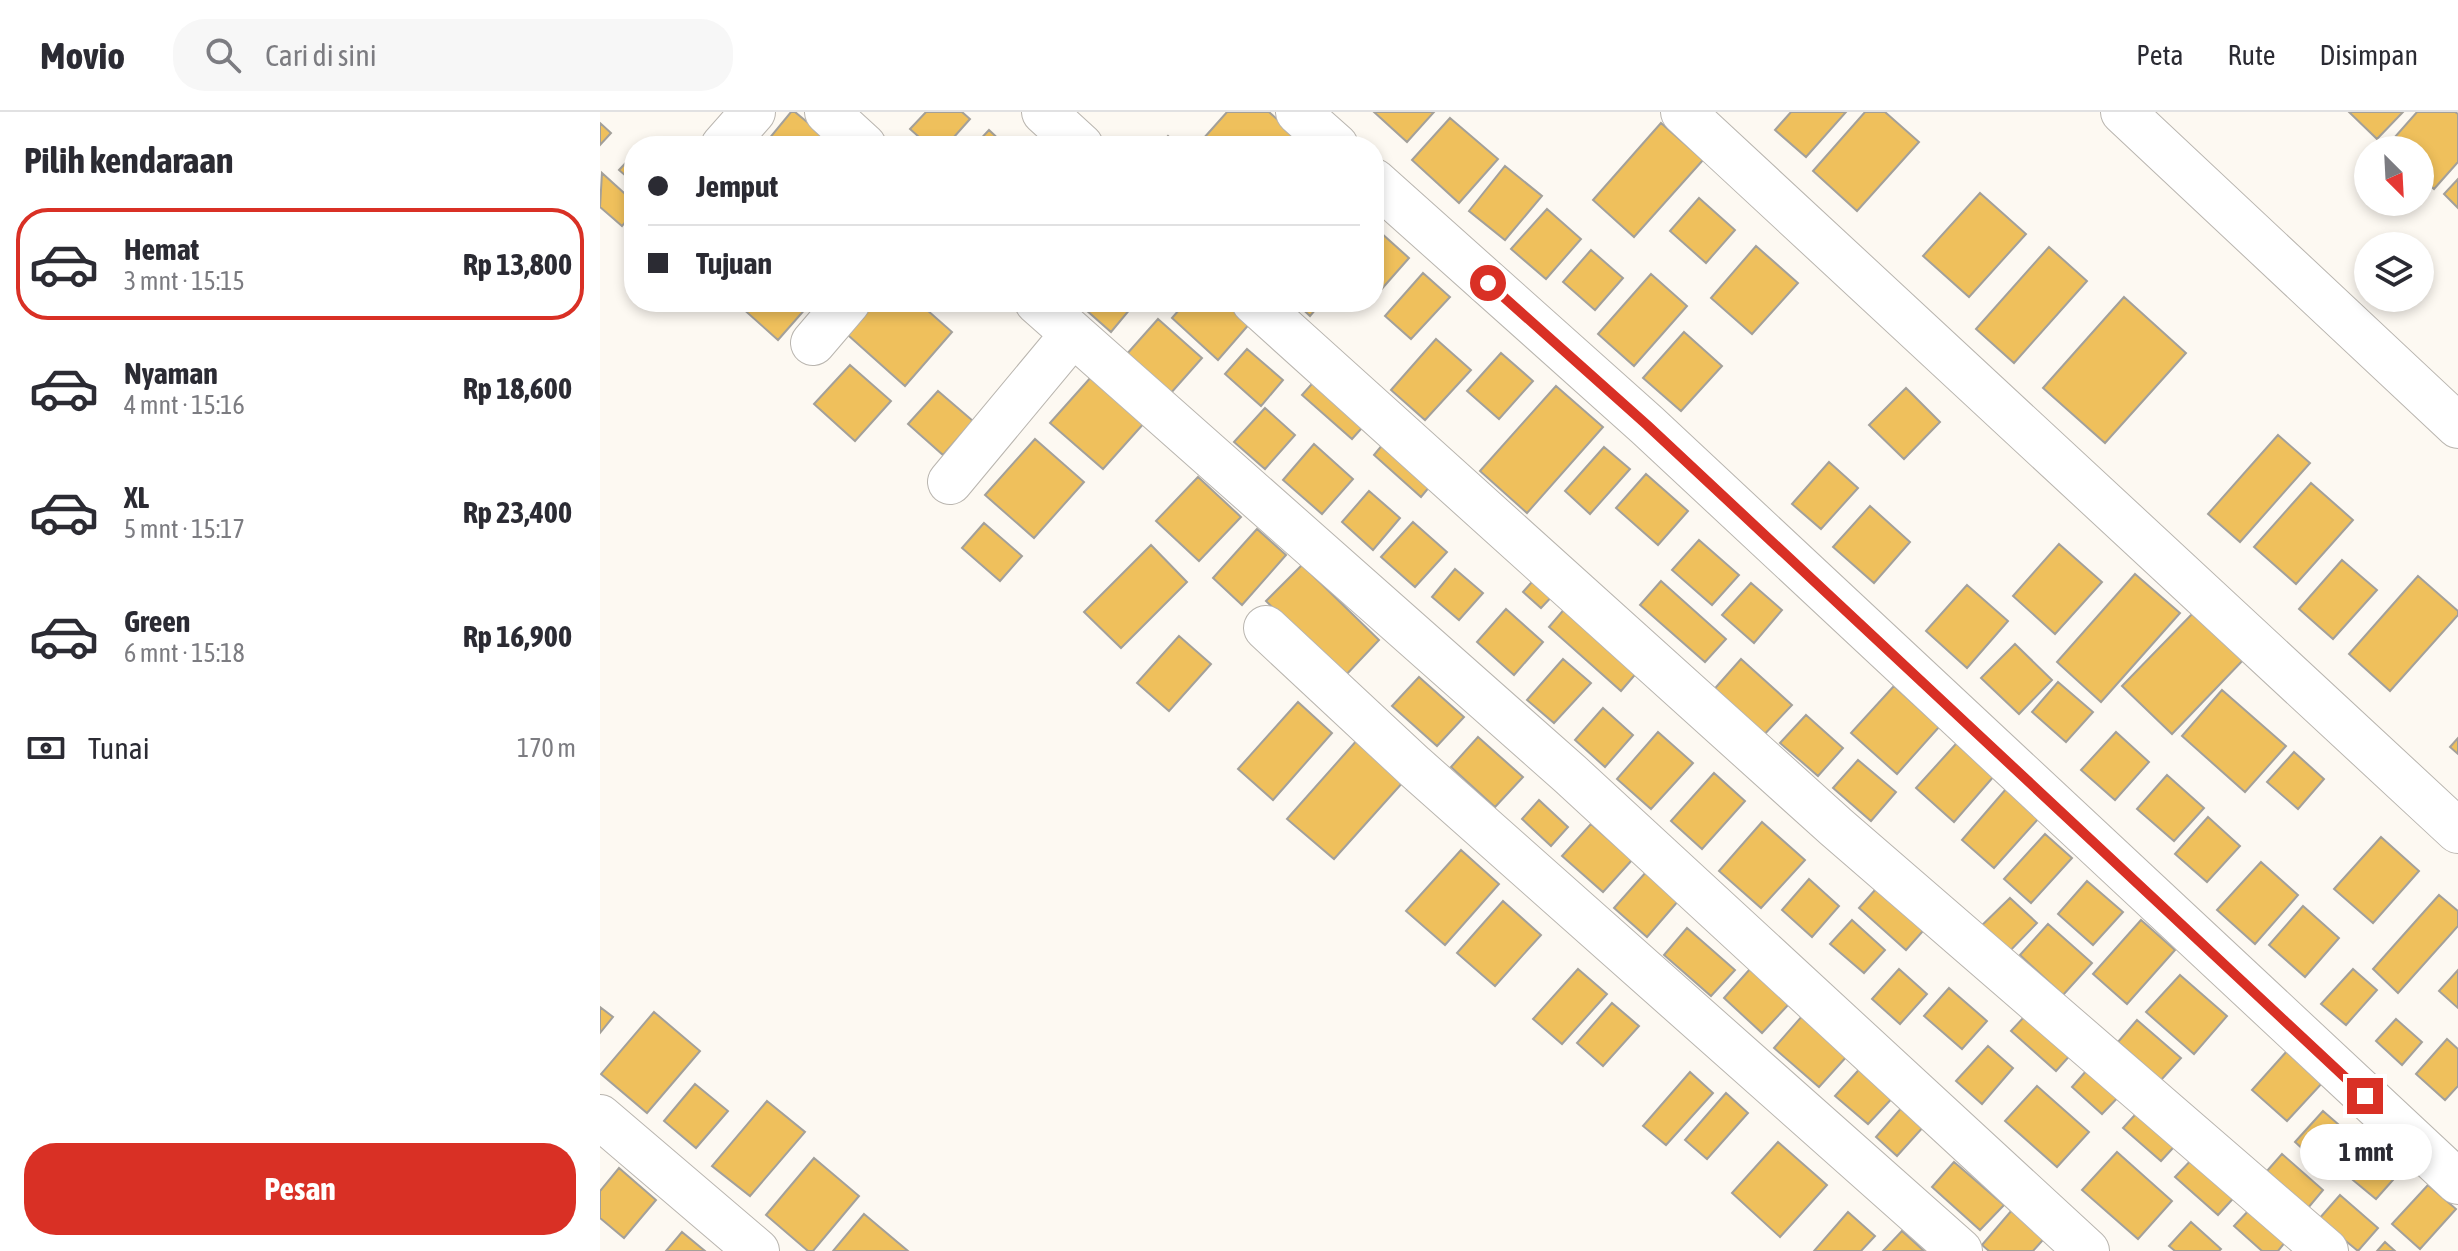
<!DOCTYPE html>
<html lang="id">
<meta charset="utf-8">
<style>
:root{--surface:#fff;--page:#f7f7f7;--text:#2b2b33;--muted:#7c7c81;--line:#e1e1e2;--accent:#d93025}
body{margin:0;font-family:"Asap Condensed",sans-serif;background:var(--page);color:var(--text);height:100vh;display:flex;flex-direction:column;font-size:30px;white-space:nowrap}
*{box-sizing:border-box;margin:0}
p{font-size:26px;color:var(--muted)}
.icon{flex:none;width:44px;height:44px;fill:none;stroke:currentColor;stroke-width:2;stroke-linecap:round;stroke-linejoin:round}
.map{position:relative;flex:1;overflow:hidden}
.details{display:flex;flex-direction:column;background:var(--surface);width:600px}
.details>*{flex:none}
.top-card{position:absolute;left:24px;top:24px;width:760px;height:176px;border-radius:32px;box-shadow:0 4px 12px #0003;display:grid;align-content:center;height:176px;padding:0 24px;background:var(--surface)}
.needle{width:52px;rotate:156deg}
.controls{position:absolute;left:1754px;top:24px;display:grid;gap:16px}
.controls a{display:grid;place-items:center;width:80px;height:80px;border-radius:50%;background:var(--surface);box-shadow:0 4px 12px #0003;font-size:40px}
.end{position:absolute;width:36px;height:36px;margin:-18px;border:10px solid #d93025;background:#fff;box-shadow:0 0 0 4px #fff}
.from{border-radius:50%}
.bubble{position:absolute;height:56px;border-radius:28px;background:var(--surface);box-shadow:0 4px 12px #0003;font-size:26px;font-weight:700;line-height:56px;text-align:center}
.top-card b{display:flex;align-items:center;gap:28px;height:76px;font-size:30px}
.top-card b+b{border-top:2px solid var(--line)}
.top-card i{width:20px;height:20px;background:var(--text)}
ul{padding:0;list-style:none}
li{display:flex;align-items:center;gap:24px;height:112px;margin:0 16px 12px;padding:0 8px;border:4px solid transparent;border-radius:32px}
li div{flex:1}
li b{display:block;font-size:30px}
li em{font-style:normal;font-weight:700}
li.selected{border-color:var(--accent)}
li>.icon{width:72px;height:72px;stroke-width:1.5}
h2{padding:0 24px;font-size:36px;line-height:96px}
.pay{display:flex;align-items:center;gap:20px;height:88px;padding:0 24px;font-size:30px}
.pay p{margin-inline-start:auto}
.button{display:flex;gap:16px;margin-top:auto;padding:16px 24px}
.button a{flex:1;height:92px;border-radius:32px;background:var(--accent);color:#fff;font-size:32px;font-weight:700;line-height:92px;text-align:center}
header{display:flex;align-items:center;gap:48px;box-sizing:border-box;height:112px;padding:0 40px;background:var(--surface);border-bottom:2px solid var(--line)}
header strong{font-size:38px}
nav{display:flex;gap:44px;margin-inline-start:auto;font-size:28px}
.search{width:560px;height:72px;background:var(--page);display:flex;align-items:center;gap:20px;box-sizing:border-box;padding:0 28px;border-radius:32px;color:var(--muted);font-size:30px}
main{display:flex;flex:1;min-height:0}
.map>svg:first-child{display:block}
</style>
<header>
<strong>Movio</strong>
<div class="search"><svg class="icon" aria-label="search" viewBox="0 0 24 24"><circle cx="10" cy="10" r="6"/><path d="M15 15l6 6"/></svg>Cari di sini</div>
<nav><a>Peta</a><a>Rute</a><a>Disimpan</a></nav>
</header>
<main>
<section class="details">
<h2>Pilih kendaraan</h2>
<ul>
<li class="selected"><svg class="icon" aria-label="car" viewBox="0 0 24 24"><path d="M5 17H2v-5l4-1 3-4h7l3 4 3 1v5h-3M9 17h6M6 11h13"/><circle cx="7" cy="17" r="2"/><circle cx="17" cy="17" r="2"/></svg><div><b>Hemat</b><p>3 mnt · 15:15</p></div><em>Rp 13,800</em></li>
<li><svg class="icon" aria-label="car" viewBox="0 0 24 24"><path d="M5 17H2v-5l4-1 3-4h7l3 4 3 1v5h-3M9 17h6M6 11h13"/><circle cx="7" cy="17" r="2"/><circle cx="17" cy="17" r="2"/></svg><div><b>Nyaman</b><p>4 mnt · 15:16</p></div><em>Rp 18,600</em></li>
<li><svg class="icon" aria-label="car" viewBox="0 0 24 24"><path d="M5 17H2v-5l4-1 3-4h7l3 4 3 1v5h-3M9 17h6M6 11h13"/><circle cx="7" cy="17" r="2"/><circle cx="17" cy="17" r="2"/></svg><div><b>XL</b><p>5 mnt · 15:17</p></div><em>Rp 23,400</em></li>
<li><svg class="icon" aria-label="car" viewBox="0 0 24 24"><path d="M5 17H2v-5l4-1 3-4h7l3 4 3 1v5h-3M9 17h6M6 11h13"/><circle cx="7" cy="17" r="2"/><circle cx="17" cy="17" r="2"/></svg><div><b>Green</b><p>6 mnt · 15:18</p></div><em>Rp 16,900</em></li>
</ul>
<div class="pay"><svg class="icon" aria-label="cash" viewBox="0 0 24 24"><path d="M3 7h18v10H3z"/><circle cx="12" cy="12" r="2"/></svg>Tunai<p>170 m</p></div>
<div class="button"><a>Pesan</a></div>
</section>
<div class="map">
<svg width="1858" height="1139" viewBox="0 0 1858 1139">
<rect width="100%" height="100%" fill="#fdf9f2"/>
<path fill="#efc05c" stroke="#a3a09a" stroke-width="2" d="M 191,0 L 195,0 L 236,34 L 163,34 Z
M 326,0 L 362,0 L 370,7 L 346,34 L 329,34 L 310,17 Z
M 627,0 L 669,0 L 707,34 L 611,34 L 603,27 Z
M 774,0 L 834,0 L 807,30 Z
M 1191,0 L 1246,0 L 1206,45 L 1175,18 Z
M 1265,0 L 1285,0 L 1319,30 L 1257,99 L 1213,59 Z
M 1749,0 L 1803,0 L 1777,27 Z
M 1817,0 L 1855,0 L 1858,2 L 1858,50 L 1834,77 L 1820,65 L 1820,38 L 1790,38 L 1786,35 Z
M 850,6 L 898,47 L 859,91 L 812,48 Z
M 0,11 L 11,21 L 0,33 Z
M 1061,11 L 1103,48 L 1034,125 L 993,88 Z
M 389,18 L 406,34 L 374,34 Z
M 568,24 L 579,34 L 559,34 Z
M 34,42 L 34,71 L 19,58 Z
M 905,54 L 942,84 L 905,128 L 869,99 Z
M 2,61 L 34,90 L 34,99 L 22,114 L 0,95 Z
M 1858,67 L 1858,96 L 1844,82 Z
M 1380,81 L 1426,122 L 1369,185 L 1323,144 Z
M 1099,86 L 1135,118 L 1106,151 L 1070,119 Z
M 947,97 L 981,127 L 946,167 L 911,137 Z
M 780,120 L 809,146 L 779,180 L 774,176 L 774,127 Z
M 1156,134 L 1198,171 L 1152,222 L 1111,186 Z
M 1449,135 L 1487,169 L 1414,251 L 1376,217 Z
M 991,138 L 1023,166 L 995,198 L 963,170 Z
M 823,161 L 850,185 L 811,227 L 785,204 Z
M 1051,162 L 1087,194 L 1034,254 L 998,222 Z
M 1524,185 L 1586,241 L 1505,331 L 1443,276 Z
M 146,190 L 202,190 L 207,195 L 178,228 L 141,195 Z
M 263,190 L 318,190 L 352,220 L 305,274 L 240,216 Z
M 477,190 L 536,190 L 511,220 Z
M 586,190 L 628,190 L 651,210 L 618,248 L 572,206 Z
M 695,190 L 722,190 L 710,204 Z
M 558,207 L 602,246 L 570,282 L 526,243 Z
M 1084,220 L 1122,254 L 1081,299 L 1043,266 Z
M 836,227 L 871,258 L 825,308 L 791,278 Z
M 647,237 L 683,268 L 661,294 L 625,262 Z
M 901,241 L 933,269 L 899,307 L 867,279 Z
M 250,253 L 291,289 L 255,329 L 214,292 Z
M 492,264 L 545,310 L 503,357 L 450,311 Z
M 719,264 L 769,308 L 752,327 L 702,283 Z
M 956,274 L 1003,315 L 927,401 L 880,359 Z
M 1306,276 L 1340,310 L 1304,347 L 1269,313 Z
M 338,279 L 373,309 L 343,343 L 308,312 Z
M 665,296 L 695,323 L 665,357 L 634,330 Z
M 1678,323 L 1710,351 L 1640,430 L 1608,402 Z
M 788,326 L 835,368 L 821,385 L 774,343 Z
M 435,327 L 484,370 L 434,426 L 385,383 Z
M 714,332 L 753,367 L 722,402 L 683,368 Z
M 1004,335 L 1030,357 L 990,402 L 965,379 Z
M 1229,350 L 1258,376 L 1221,417 L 1192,392 Z
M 1046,362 L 1088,399 L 1058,433 L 1016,396 Z
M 598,365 L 641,405 L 599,449 L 556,409 Z
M 1711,371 L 1753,408 L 1696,472 L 1654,435 Z
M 769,379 L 800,406 L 773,438 L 742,410 Z
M 1270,394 L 1310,430 L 1274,471 L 1233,435 Z
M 813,410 L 847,440 L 815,475 L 781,445 Z
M 384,411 L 422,444 L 400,469 L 362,436 Z
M 657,417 L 686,443 L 642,493 L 613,466 Z
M 1099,428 L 1139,463 L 1112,493 L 1072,458 Z
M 1459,432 L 1502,470 L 1455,522 L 1413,484 Z
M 551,433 L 587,470 L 521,536 L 484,500 Z
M 1742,448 L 1777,478 L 1733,527 L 1699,497 Z
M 702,453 L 779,528 L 744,565 L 666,489 Z
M 855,457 L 883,481 L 859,508 L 832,485 Z
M 939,462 L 957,479 L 941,496 L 923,480 Z
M 1535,462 L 1580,501 L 1501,590 L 1457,550 Z
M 1818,464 L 1858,499 L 1858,503 L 1790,579 L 1749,542 Z
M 1061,469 L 1126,527 L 1105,550 L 1040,493 Z
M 1151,471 L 1182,498 L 1154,531 L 1122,503 Z
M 1367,473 L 1408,509 L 1367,556 L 1326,519 Z
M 973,487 L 1045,551 L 1021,579 L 949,515 Z
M 906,497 L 943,530 L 914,563 L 877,530 Z
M 1596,498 L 1646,545 L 1572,622 L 1522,574 Z
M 579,524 L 611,552 L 569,599 L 537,571 Z
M 1415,532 L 1452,568 L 1419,602 L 1381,566 Z
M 963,547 L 991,571 L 954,611 L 927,588 Z
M 1141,547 L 1192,593 L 1160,627 L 1110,582 Z
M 819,565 L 864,605 L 837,634 L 792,594 Z
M 1458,570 L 1493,600 L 1466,630 L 1432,600 Z
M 1294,574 L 1339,615 L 1297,662 L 1251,621 Z
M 1622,578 L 1686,634 L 1645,680 L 1582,624 Z
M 698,590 L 732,621 L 673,688 L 638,657 Z
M 1003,596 L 1033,623 L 1005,655 L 975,628 Z
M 1206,603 L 1243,636 L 1218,664 L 1180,631 Z
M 1058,620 L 1093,651 L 1051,697 L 1017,667 Z
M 1516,620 L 1549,650 L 1515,688 L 1481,658 Z
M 1364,623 L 1401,656 L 1354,710 L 1316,676 Z
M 878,625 L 923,665 L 895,695 L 851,655 Z
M 1858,626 L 1858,642 L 1850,635 Z
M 758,627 L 804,669 L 734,747 L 687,707 Z
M 1694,640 L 1724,667 L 1698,697 L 1667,670 Z
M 1258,648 L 1296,680 L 1271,709 L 1233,676 Z
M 1114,661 L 1145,689 L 1102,737 L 1071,709 Z
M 1567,663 L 1604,696 L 1574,729 L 1537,697 Z
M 1406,677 L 1439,706 L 1394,756 L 1362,728 Z
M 939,688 L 968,715 L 951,734 L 922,707 Z
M 1608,705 L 1640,734 L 1607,770 L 1575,742 Z
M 1162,710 L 1205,748 L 1161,796 L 1119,759 Z
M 991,712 L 1032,748 L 1003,780 L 962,744 Z
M 1445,722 L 1472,746 L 1431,791 L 1404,767 Z
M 1781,725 L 1819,759 L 1773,811 L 1734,777 Z
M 861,738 L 899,772 L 845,833 L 806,799 Z
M 1661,750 L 1698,783 L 1655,832 L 1617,798 Z
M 1047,759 L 1079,788 L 1047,825 L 1014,796 Z
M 1209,767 L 1239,794 L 1212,825 L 1182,798 Z
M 1283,769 L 1330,811 L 1306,838 L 1259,796 Z
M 1487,769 L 1523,800 L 1493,833 L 1458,802 Z
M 1839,783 L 1858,799 L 1858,814 L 1798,881 L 1773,857 Z
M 1410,786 L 1437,811 L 1402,847 L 1374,821 Z
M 903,789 L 941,823 L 895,874 L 857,841 Z
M 1703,794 L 1739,826 L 1705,865 L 1669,833 Z
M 1252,808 L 1285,838 L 1264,861 L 1230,832 Z
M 1541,808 L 1575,838 L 1527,892 L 1493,862 Z
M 1448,812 L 1492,851 L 1463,883 L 1420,843 Z
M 1087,816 L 1135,858 L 1111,884 L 1064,843 Z
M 978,857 L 1007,882 L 962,932 L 933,907 Z
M 1150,857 L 1189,892 L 1162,921 L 1124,886 Z
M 1299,857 L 1327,882 L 1300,912 L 1272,887 Z
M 1753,857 L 1777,878 L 1746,913 L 1721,892 Z
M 1858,858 L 1858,896 L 1839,879 Z
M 1580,863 L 1627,904 L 1594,942 L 1546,900 Z
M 1349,876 L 1387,909 L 1362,937 L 1324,904 Z
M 1012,891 L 1039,914 L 1003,954 L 977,931 Z
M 1436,892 L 1481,931 L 1456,959 L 1411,919 Z
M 0,895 L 13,905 L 0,921 Z
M 54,900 L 100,939 L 47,1001 L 1,962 Z
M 1203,903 L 1248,943 L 1219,975 L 1174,936 Z
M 1796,907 L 1822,930 L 1802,953 L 1776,929 Z
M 1537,908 L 1581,946 L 1561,968 L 1518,930 Z
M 1847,927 L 1858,937 L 1858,974 L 1845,988 L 1816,962 Z
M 1388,934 L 1413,956 L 1382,992 L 1356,969 Z
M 1687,939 L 1723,970 L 1687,1009 L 1652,978 Z
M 1494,950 L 1526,977 L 1502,1002 L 1472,975 Z
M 1265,951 L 1298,980 L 1268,1012 L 1235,984 Z
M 1090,960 L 1113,981 L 1066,1033 L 1043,1014 Z
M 95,972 L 128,999 L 96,1036 L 64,1009 Z
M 1437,974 L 1489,1020 L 1457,1055 L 1405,1009 Z
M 1126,981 L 1148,1001 L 1107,1047 L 1085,1028 Z
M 167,989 L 205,1020 L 150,1084 L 112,1054 Z
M 1545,992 L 1583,1025 L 1561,1049 L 1523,1016 Z
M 1304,993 L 1325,1013 L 1297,1044 L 1276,1025 Z
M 1723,999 L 1761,1032 L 1732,1064 L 1695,1030 Z
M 1178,1030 L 1227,1073 L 1180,1125 L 1132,1081 Z
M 1773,1036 L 1800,1060 L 1776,1087 L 1748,1064 Z
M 1517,1040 L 1572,1089 L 1538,1127 L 1482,1078 Z
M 1597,1042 L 1640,1079 L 1618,1103 L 1575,1065 Z
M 1682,1042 L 1723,1078 L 1708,1096 L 1667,1059 Z
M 214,1046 L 259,1084 L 213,1139 L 208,1139 L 166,1103 Z
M 1354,1050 L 1404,1093 L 1380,1118 L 1332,1075 Z
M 19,1056 L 56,1088 L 24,1126 L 0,1106 L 0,1079 Z
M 1828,1073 L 1856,1097 L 1820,1137 L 1792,1112 Z
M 1740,1083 L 1778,1116 L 1758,1139 L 1719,1107 Z
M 1418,1091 L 1450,1120 L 1433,1139 L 1389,1139 L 1382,1133 Z
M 1651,1096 L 1687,1128 L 1678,1139 L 1662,1139 L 1634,1114 Z
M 1248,1100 L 1275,1124 L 1261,1139 L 1214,1139 Z
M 264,1102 L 308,1139 L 233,1139 Z
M 1591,1110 L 1621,1137 L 1619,1139 L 1575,1139 L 1569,1134 Z
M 1302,1119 L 1324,1139 L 1283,1139 Z
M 82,1120 L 105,1139 L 66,1139 Z
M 1785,1130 L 1795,1139 L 1777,1139 Z"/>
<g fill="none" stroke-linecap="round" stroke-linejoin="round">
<g stroke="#b9b5af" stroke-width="46">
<path id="minor" d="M 227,0 L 264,34
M 444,0 L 481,34
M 698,0 L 736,34
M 1083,0 L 1858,719
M 1523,0 L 1858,314
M 123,34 L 153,0
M 774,69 L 1047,313 L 1858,1070
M 437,190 L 970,662 L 1487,1139
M 654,190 L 1236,715 L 1726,1139
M 213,231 L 248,190
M 350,370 L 473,222
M 666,516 L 814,654 L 1360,1139
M 0,1005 L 157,1139"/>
</g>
<use href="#minor" stroke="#fff" stroke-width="44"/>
</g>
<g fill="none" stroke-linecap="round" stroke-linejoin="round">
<path stroke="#d93025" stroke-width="10" d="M 888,171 L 1047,313 L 1765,984"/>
</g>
</svg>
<div class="controls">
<a><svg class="needle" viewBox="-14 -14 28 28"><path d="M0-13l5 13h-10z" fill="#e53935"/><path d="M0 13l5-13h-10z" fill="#7c7c81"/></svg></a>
<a><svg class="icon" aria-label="layers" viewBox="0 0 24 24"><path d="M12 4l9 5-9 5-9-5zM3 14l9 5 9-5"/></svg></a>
</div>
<i class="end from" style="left:888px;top:171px"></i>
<i class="end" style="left:1765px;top:984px"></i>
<div class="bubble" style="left:1700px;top:1012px;width:132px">1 mnt</div>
<div class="top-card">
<b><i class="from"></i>Jemput</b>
<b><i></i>Tujuan</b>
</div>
</div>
</main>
